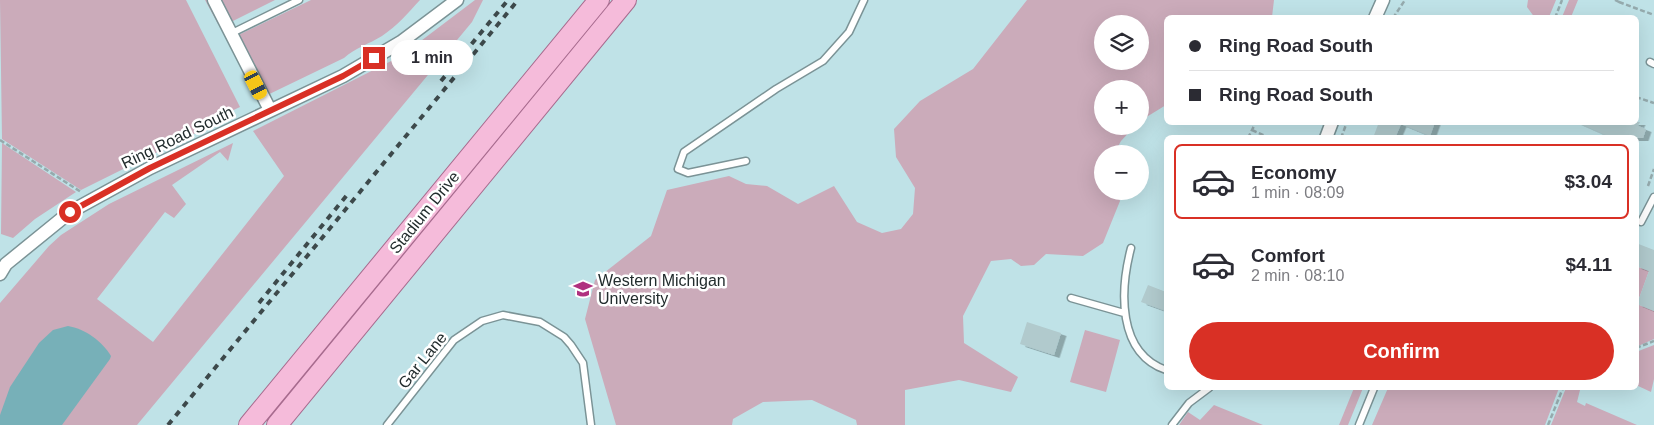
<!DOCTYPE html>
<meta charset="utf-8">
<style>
:root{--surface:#fff;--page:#f2f2f3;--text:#2b2b33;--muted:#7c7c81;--line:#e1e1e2;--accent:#d93025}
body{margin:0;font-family:Arial,sans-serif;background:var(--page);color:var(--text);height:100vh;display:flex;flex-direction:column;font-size:19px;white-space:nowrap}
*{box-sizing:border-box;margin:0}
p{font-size:16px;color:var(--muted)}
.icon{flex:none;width:28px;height:28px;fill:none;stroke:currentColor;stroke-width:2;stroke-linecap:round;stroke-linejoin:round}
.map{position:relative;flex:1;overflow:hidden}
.details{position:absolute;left:1164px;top:135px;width:475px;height:255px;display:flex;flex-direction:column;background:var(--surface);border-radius:8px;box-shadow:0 5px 20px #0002}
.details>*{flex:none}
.hud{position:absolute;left:1164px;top:15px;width:475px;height:110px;border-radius:8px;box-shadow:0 5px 20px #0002;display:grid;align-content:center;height:110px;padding:0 25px;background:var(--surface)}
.fabs{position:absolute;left:1094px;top:15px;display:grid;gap:10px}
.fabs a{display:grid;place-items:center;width:55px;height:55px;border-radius:50%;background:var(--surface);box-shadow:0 5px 20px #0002;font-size:25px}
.end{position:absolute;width:22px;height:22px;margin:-11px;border:6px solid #d93025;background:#fff;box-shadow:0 0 0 2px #fff}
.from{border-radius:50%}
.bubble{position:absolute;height:35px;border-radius:18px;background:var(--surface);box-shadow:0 5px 20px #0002;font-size:16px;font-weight:700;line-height:35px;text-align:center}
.car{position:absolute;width:15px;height:30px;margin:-15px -8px;border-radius:6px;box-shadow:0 0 4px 1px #0007;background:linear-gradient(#f5c518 24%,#345 0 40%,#f5c518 0 76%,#345 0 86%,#f5c518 0)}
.hud b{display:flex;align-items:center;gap:18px;height:48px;font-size:19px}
.hud b+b{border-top:1px solid var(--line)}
.hud i{width:12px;height:12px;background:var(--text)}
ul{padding:9px 0 0;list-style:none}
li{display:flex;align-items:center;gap:15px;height:75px;margin:0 10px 8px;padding:0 15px;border:2px solid transparent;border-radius:8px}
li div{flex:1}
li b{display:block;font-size:19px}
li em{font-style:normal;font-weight:700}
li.active{border-color:var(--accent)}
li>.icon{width:45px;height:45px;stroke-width:1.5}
.action{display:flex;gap:10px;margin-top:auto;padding:10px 25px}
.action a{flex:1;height:58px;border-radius:30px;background:var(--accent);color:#fff;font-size:20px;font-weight:700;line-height:58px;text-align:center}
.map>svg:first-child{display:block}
</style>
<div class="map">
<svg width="1654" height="425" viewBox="0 0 1654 425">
<defs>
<filter id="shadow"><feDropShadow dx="5.5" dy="3" stdDeviation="0" flood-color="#0004"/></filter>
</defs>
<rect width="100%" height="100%" fill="#d3edf1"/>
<path fill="#bfe2e7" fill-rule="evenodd" d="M 0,0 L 1654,0 L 1654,425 L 0,425 ZM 1166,18 L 1636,18 L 1636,122 L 1166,122 ZM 1102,24 L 1140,24 L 1140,61 L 1102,61 ZM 1102,89 L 1140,89 L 1140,126 L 1102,126 ZM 1166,138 L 1636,138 L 1636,388 L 1166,388 ZM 1102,154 L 1140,154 L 1140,191 L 1102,191 Z"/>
<path fill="#cbabba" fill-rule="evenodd" d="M 0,0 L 186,0 L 240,107 L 219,117 L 216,123 L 81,190 L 2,139 Z
M 205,0 L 275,0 L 223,26 L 218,24 Z
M 311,0 L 420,0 C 408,13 397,26 382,36 C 369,44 355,48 344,58 L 257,100 L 228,40 Z
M 475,0 L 483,0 L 472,22 L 137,425 L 0,425 L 0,303 L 49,246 L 61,235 L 109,204 L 233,143 L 228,161 L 220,152 L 172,185 L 186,204 L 174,218 L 165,212 L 97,299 L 153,342 L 284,176 L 253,131 L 401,56 Z
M 1027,0 L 1274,0 L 1272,17 L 1166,18 L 1166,105 L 1140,121 L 1140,89 L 1102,89 L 1102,126 L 1135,126 L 1121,141 L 1114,154 L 1102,154 L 1102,191 L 1116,191 L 1120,201 L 1103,243 L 1083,256 L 1046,254 L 1034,265 L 1021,266 L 1011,259 L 991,261 L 963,316 L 964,343 L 1018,377 L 1011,392 L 959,380 L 905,390 L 905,425 L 857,425 L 856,420 L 812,400 L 763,402 L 733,419 L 732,425 L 616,425 L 585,319 L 595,280 L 651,236 L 667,190 L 729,176 L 746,184 L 767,186 L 798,204 L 834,186 L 857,222 L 882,233 L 901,229 L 913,214 L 915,188 L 896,157 L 894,129 L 920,101 L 973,69 ZM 1102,24 L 1140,24 L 1140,61 L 1102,61 Z
M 1528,0 L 1556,0 L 1549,17 L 1535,18 L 1527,7 Z
M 1569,0 L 1578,0 L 1571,17 L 1562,17 Z
M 2,143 L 76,192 L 35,219 L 13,238 L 1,234 Z
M 1636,266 L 1649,271 L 1637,304 L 1654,311 L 1654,339 L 1636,347 Z
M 1085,330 L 1120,340 L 1106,392 L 1070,382 Z
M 1654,345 L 1654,379 L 1651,392 L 1636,385 L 1636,352 Z
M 1354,388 L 1363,388 L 1348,425 L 1339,425 Z
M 1388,388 L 1559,388 L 1545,425 L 1372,425 Z
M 1566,388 L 1580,390 L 1577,402 L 1585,406 L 1586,403 L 1637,425 L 1551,425 Z
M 1214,405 L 1263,425 L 1179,425 L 1188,412 L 1200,420 Z"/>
<path fill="#77b0b8" d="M 68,326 C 85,329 102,341 111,356 L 110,359 L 62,425 L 0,425 L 0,415 L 10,387 L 39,343 L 53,330 Z"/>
<path fill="#b1cacd" filter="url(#shadow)" d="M 1379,122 L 1435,122 L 1430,136 L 1401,124 L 1395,138 L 1373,138 Z
M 1576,122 L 1640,122 L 1638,126 L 1646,129 L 1643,138 L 1612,138 Z
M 1636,243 L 1654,250 L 1654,311 L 1637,304 L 1649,271 L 1636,266 Z
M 1148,285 L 1166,292 L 1166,311 L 1141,302 Z
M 1027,322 L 1061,333 L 1054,355 L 1020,344 Z"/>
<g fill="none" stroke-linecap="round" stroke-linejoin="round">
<g stroke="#7b9396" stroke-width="9">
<path id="lane" d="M 230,34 L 299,0
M 1650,62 L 1654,64
M 746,161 L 688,173 L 678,169 L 684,152 L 776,89 L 823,61 L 849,32 L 864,0
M 1641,222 L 1654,197
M 1131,248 C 1120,290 1117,353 1166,370
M 1071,298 L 1124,313
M 387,425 L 454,340 L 482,321 L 503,315 L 540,322 L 564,337 L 571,345 L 583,363 L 591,425
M 1172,425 L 1189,403 L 1209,388
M 1359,425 L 1374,388"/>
</g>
<g stroke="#7b9396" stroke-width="15">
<path id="street" d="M 214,0 L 270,110
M 1375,18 L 1383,0
M 1326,138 L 1332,122
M 0,274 L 6,264 L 70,212 L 150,168 L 343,76 L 401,42 L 457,0"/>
</g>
<g stroke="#a76b8e" stroke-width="22">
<path id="primary" d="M 249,425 L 599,0
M 277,425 L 626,0"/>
</g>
<path stroke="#95aaad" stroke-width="2.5" stroke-dasharray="5 2.5" stroke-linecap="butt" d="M 1615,0 L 1619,2 L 1620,0
M 1619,2 L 1654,15
M 1393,18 L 1405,0
M 1424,18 L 1424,16
M 1555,18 L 1562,0
M 1636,97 L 1654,103
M 1252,130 L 1270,138
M 1248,138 L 1254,126
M 1341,138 L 1347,122
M 0,140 L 81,192
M 1648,186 L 1654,169
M 1636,348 L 1654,341
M 1548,425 L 1563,388"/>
<use href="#lane" stroke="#fff" stroke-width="6"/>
<use href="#street" stroke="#fff" stroke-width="12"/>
<use href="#primary" stroke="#f5bbda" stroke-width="20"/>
<path stroke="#3d494b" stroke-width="4" stroke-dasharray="6 6" stroke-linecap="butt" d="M 441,81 L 508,0
M 259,303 L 347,195
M 168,425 L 518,0"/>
</g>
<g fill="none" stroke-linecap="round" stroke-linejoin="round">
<path stroke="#d93025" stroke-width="6" d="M 70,212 L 150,168 L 343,76 L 374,58"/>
</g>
<defs>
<g id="university-bare" transform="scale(1.5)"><path d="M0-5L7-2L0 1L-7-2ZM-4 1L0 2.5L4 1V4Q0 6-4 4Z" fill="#b0317f" stroke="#fff" stroke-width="2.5" paint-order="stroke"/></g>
</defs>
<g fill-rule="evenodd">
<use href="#university-bare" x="583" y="289"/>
</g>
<g text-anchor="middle" stroke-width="5" stroke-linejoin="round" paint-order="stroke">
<g font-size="16" fill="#222c2d" stroke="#fff">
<text transform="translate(177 137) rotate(-26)" y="6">Ring Road South</text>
<text transform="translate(424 212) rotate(-51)" y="6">Stadium Drive</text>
<text transform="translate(422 360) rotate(-51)" y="6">Gar Lane</text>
</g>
<g font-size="16" fill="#222c2d" stroke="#fff" text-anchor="start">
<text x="598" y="286">Western Michigan<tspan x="598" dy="18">University</tspan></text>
</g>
</g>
</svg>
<div class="fabs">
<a><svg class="icon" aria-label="layers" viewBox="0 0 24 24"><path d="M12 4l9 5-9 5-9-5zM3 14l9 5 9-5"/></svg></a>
<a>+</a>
<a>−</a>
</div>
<i class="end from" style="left:70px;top:212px"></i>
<i class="end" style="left:374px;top:58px"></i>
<div class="bubble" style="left:391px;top:40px;width:82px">1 min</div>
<i class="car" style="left:256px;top:85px;rotate:153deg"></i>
<div class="hud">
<b><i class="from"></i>Ring Road South</b>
<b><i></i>Ring Road South</b>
</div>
<section class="details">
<ul>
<li class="active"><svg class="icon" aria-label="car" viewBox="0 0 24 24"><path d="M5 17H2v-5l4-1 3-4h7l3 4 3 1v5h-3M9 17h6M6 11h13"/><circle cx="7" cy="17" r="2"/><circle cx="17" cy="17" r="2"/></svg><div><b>Economy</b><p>1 min · 08:09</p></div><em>$3.04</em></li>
<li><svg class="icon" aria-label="car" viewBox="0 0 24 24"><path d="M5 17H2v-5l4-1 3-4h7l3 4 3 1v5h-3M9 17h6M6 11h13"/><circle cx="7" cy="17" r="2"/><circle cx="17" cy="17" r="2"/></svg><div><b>Comfort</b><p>2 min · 08:10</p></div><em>$4.11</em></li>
</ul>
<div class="action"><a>Confirm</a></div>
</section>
</div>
